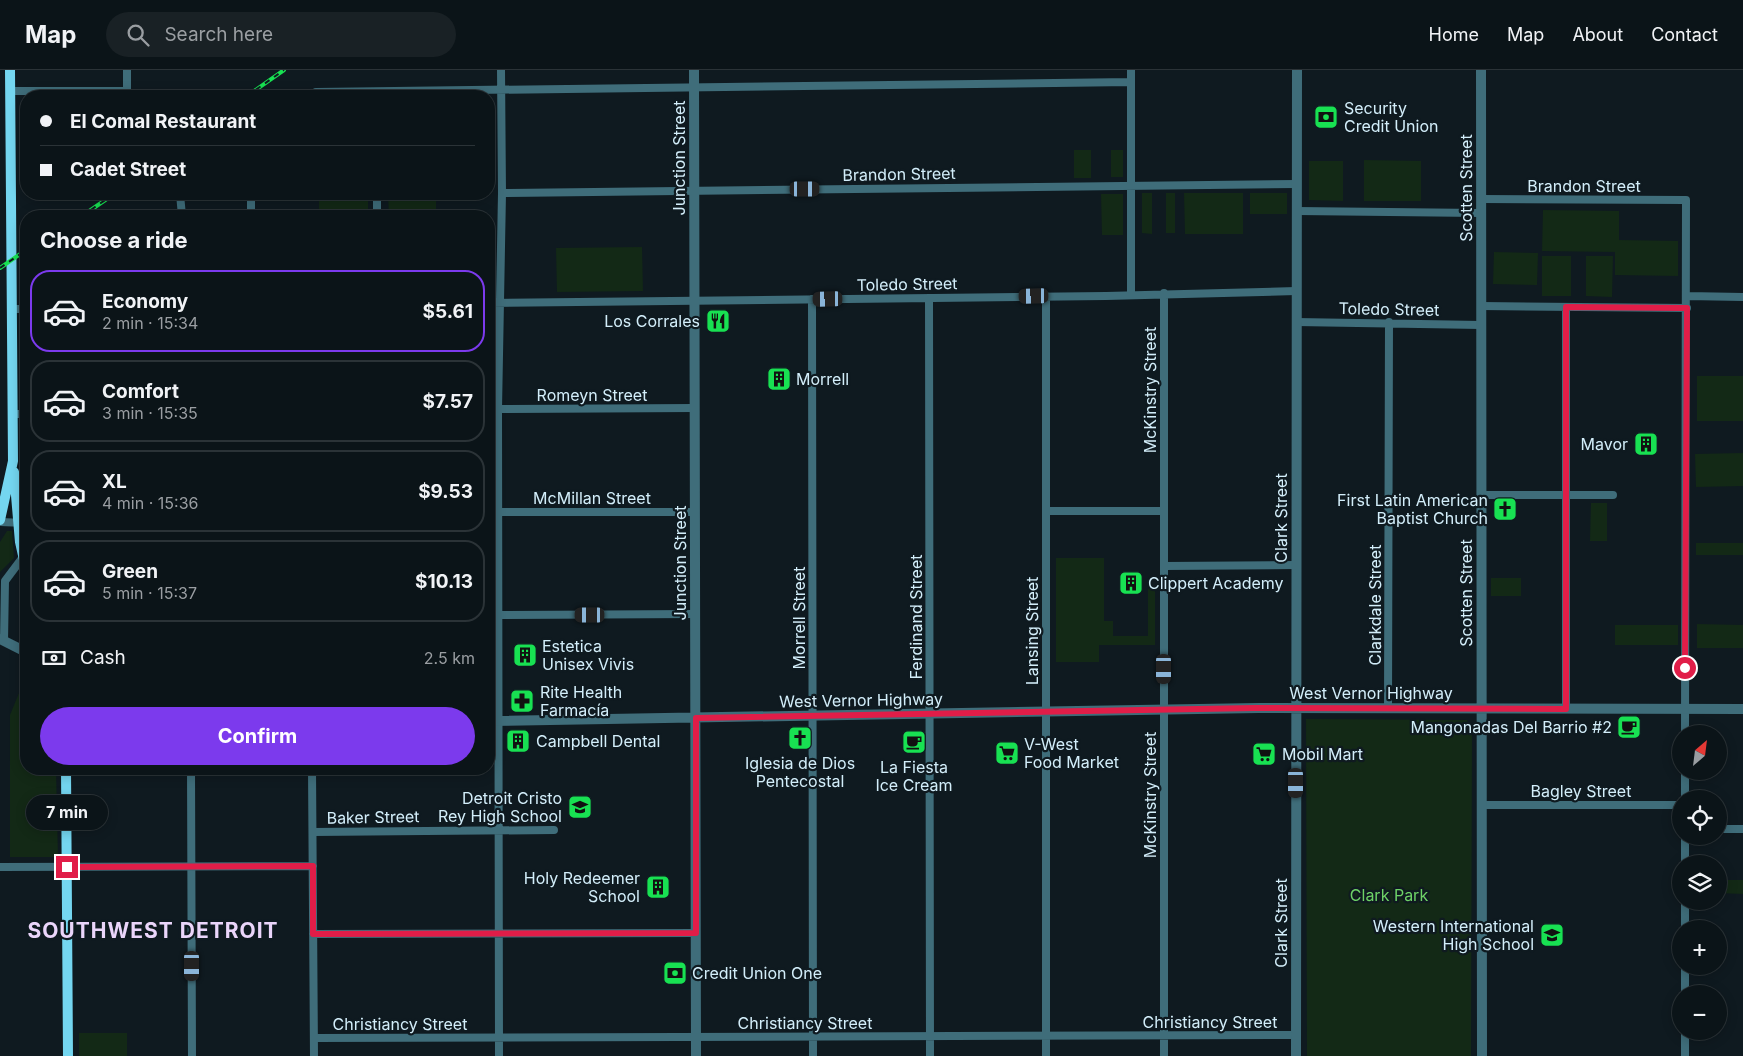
<!DOCTYPE html>
<meta charset="utf-8">
<style>
:root{--surface:#0b1418;--page:#192125;--text:#f1f3f6;--muted:#9a9ea2;--line:#2b3337;--accent:#7c3aed}
body{margin:0;font-family:Inter,sans-serif;background:var(--page);color:var(--text);height:100vh;display:flex;flex-direction:column;font-size:19px;white-space:nowrap}
*{box-sizing:border-box;margin:0}
p{font-size:16px;color:var(--muted)}
.icon{flex:none;width:28px;height:28px;fill:none;stroke:currentColor;stroke-width:2;stroke-linecap:round;stroke-linejoin:round}
.map{position:relative;flex:1;overflow:hidden}
.sheet{position:absolute;left:20px;top:140px;width:475px;height:565px;display:flex;flex-direction:column;background:var(--surface);border-radius:20px;box-shadow:0 2px 12px #0003,0 0 0 1px var(--line)}
.sheet>*{flex:none}
.top-card{position:absolute;left:20px;top:20px;width:475px;height:110px;border-radius:20px;box-shadow:0 2px 12px #0003,0 0 0 1px var(--line);display:grid;align-content:center;height:110px;padding:0 20px;background:var(--surface)}
.needle{width:32px;rotate:28deg}
.tools{position:absolute;left:1672px;top:655px;display:grid;gap:10px}
.tools a{display:grid;place-items:center;width:55px;height:55px;border-radius:50%;background:var(--surface);box-shadow:0 2px 12px #0003,0 0 0 1px var(--line);font-size:25px}
.end{position:absolute;width:22px;height:22px;margin:-11px;border:6px solid #e11d48;background:#fff;box-shadow:0 0 0 2px #fff}
.from{border-radius:50%}
.bubble{position:absolute;height:35px;border-radius:18px;background:var(--surface);box-shadow:0 2px 12px #0003,0 0 0 1px var(--line);font-size:16px;font-weight:700;line-height:35px;text-align:center}
.car{position:absolute;width:15px;height:30px;margin:-15px -8px;border-radius:6px;box-shadow:0 0 4px 1px #0007;background:linear-gradient(#222 24%,#8ab4d8 0 40%,#222 0 76%,#8ab4d8 0 86%,#222 0)}
.top-card b{display:flex;align-items:center;gap:18px;height:48px;font-size:19px}
.top-card b+b{border-top:1px solid var(--line)}
.top-card i{width:12px;height:12px;background:var(--text)}
ul{padding:0;list-style:none}
li{display:flex;align-items:center;gap:15px;height:82px;margin:0 10px 8px;padding:0 10px;border:2px solid var(--line);border-radius:20px}
li div{flex:1}
li b{display:block;font-size:19px}
li em{font-style:normal;font-weight:700}
li.current{border-color:var(--accent)}
li>.icon{width:45px;height:45px;stroke-width:1.5}
h2{padding:0 20px;font-size:22px;line-height:60px}
.pay{display:flex;align-items:center;gap:12px;height:55px;padding:0 20px;font-size:19px}
.pay p{margin-inline-start:auto}
.cta{display:flex;gap:10px;margin-top:auto;padding:10px 20px}
.cta a{flex:1;height:58px;border-radius:30px;background:var(--accent);color:#fff;font-size:20px;font-weight:700;line-height:58px;text-align:center}
header{display:flex;align-items:center;gap:30px;box-sizing:border-box;height:70px;padding:0 25px;background:var(--surface);border-bottom:1px solid var(--line)}
header strong{font-size:24px}
nav{display:flex;gap:28px;margin-inline-start:auto;font-size:18px}
.search{width:350px;height:45px;background:var(--page);display:flex;align-items:center;gap:12px;box-sizing:border-box;padding:0 18px;border-radius:28px;color:var(--muted);font-size:19px}
.map>svg:first-child{display:block}
</style>
<header>
<strong>Map</strong>
<div class="search"><svg class="icon" aria-label="search" viewBox="0 0 24 24"><circle cx="10" cy="10" r="6"/><path d="M15 15l6 6"/></svg>Search here</div>
<nav><a>Home</a><a>Map</a><a>About</a><a>Contact</a></nav>
</header>
<div class="map">
<svg width="1743" height="986" viewBox="0 0 1743 986">
<rect width="100%" height="100%" fill="#0f1a20"/>
<path fill="#132916" d="M 1074,80 L 1091,80 L 1091,108 L 1074,108 Z
M 1111,80 L 1123,80 L 1123,107 L 1111,107 Z
M 1364,90 L 1421,91 L 1421,131 L 1364,131 Z
M 1309,91 L 1343,91 L 1343,131 L 1309,130 Z
M 1142,123 L 1152,123 L 1152,164 L 1142,163 Z
M 1166,123 L 1175,123 L 1175,163 L 1166,163 Z
M 1184,123 L 1243,123 L 1243,164 L 1185,164 Z
M 1250,123 L 1287,123 L 1287,144 L 1250,144 Z
M 319,124 L 368,124 L 368,146 L 319,146 Z
M 388,124 L 436,124 L 436,146 L 389,146 Z
M 1101,124 L 1123,124 L 1123,165 L 1102,165 Z
M 1543,140 L 1619,141 L 1619,170 L 1678,171 L 1678,206 L 1615,205 L 1615,182 L 1542,181 Z
M 642,177 L 643,221 L 557,222 L 556,178 Z
M 1494,182 L 1538,183 L 1537,215 L 1493,214 Z
M 1542,186 L 1571,186 L 1571,226 L 1542,226 Z
M 1586,186 L 1613,186 L 1612,227 L 1586,226 Z
M 1697,306 L 1743,306 L 1743,351 L 1697,351 Z
M 1743,383 L 1743,416 L 1696,417 L 1695,384 Z
M 1591,433 L 1607,433 L 1607,471 L 1590,471 Z
M 7,461 L 12,461 L 14,488 L 0,502 L 0,472 Z
M 1696,473 L 1743,473 L 1743,485 L 1696,485 Z
M 1056,488 L 1104,488 L 1104,551 L 1113,551 L 1113,566 L 1148,566 L 1148,519 L 1155,519 L 1155,575 L 1099,575 L 1099,592 L 1056,592 Z
M 1491,508 L 1521,508 L 1521,526 L 1491,526 Z
M 1697,554 L 1743,555 L 1743,578 L 1697,578 Z
M 1615,555 L 1678,555 L 1678,575 L 1615,575 Z
M 26,606 L 26,699 L 56,699 L 58,787 L 10,787 L 10,645 Z
M 1306,649 L 1467,650 L 1472,665 L 1471,986 L 1307,986 Z
M 1719,810 L 1743,810 L 1743,824 L 1719,823 Z
M 79,963 L 127,963 L 127,986 L 79,986 Z"/>
<g fill="none" stroke-linecap="round" stroke-linejoin="round">
<path stroke="#3f6d7a" stroke-width="8" d="M 127,0 L 127,21 L 131,26
M 1131,0 L 1131,225
M 10,21 L 127,21
M 316,22 L 1131,12
M 502,123 L 1296,114
M 180,124 L 182,146
M 251,124 L 251,146
M 377,124 L 377,146
M 1481,129 L 1686,130 L 1685,664
M 1297,141 L 1480,143
M 1046,226 L 1046,986
M 1687,226 L 1743,227
M 929,228 L 930,986
M 812,229 L 813,986
M 489,233 L 1106,226 L 1296,221
M 1481,236 L 1687,238
M 11,239 L 26,239
M 1296,252 L 1481,255
M 489,339 L 695,338
M 12,344 L 26,344
M 1481,425 L 1613,425
M 1046,441 L 1164,441
M 489,442 L 695,442
M 0,452 L 26,453
M 1164,496 L 1296,495
M 489,545 L 696,544
M 4,571 L 5,511 L 23,487
M 1388,638 L 1389,252
M 1566,639 L 1566,237
M 191,699 L 192,986
M 312,699 L 314,986
M 1685,729 L 1685,701
M 1481,735 L 1681,735
M 1719,759 L 1743,759
M 313,762 L 554,760
M 1685,794 L 1685,766
M 0,797 L 313,796
M 1685,859 L 1685,831
M 313,864 L 696,863
M 1685,924 L 1685,896
M 314,968 L 1296,965
M 499,986 L 498,339 L 502,123 L 501,0
M 1164,986 L 1164,223
M 1685,986 L 1685,961"/>
<path stroke="#3f6d7a" stroke-width="10" d="M 694,0 L 696,986
M 1481,0 L 1482,986
M 0,569 L 26,582
M 489,651 L 1259,638 L 1743,639
M 1296,986 L 1297,0"/>
<path stroke="#74d6f0" stroke-width="10" d="M 14,402 L 20,472 L 26,499
M 0,450 L 13,391 L 10,0
M 66,699 L 68,986"/>
<g stroke="#18e152" stroke-width="4">
<path id="rail" d="M 247,26 L 284,0
M 82,146 L 114,124
M 0,198 L 26,180"/>
</g>
<use href="#rail" stroke="#0f1a20" stroke-width="2" stroke-dasharray="5.5" stroke-linecap="butt"/>
</g>
<g fill="none" stroke-linecap="round" stroke-linejoin="round">
<path stroke="#e11d48" stroke-width="6" d="M 67,797 L 313,796 L 313,864 L 696,863 L 696,648 L 1254,638 L 1566,639 L 1566,237 L 1687,238 L 1685,598"/>
</g>
<defs>
<g id="bank-square" transform="scale(1.25)"><rect x="-9" y="-9" width="18" height="18" rx="4" fill="#18e152" stroke="#0f1a20"/><path d="M-6-4H6V4H-6ZM0-2.3a2.3 2.3 0 1 0 0 4.6a2.3 2.3 0 1 0 0-4.6Z" fill="#111"/></g>
<g id="restaurant-square" transform="scale(1.25)"><rect x="-9" y="-9" width="18" height="18" rx="4" fill="#18e152" stroke="#0f1a20"/><path d="M-5-6h1v4h1v-4h1v4h1v-4h1v5L-1.5 .5V6h-2V.5L-5-1ZM5-6V6H3V1.5H1.5Q1.5-4 5-6Z" fill="#111"/></g>
<g id="building-square" transform="scale(1.25)"><rect x="-9" y="-9" width="18" height="18" rx="4" fill="#18e152" stroke="#0f1a20"/><path d="M-4-6H4V6H1V3H-1V6H-4ZM-2.5-4.3h1.7v1.8h-1.7ZM.8-4.3h1.7v1.8H.8ZM-2.5-1h1.7V.8h-1.7ZM.8-1h1.7V.8H.8Z" fill="#111"/></g>
<g id="church-square" transform="scale(1.25)"><rect x="-9" y="-9" width="18" height="18" rx="4" fill="#18e152" stroke="#0f1a20"/><path d="M-1.2-6h2.4v3.5h3.3v2.4h-3.3V6h-2.4V-.1h-3.3v-2.4h3.3Z" fill="#111"/></g>
<g id="pharmacy-square" transform="scale(1.25)"><rect x="-9" y="-9" width="18" height="18" rx="4" fill="#18e152" stroke="#0f1a20"/><path d="M-2-6h4v4h4v4h-4v4h-4v-4h-4v-4h4Z" fill="#111"/></g>
<g id="cafe-square" transform="scale(1.25)"><rect x="-9" y="-9" width="18" height="18" rx="4" fill="#18e152" stroke="#0f1a20"/><path d="M-5.5-4.5H6V0H3Q3 3.5 0 3.5H-2.5Q-5.5 3.5-5.5 0ZM3-3.2v2h1.7v-2ZM-6 4.5H4V6H-6Z" fill="#111"/></g>
<g id="supermarket-square" transform="scale(1.25)"><rect x="-9" y="-9" width="18" height="18" rx="4" fill="#18e152" stroke="#0f1a20"/><path d="M-6-5.5h2.5l.6 2H6L4.5 2H-2.5L-4.4-4H-6ZM-1.5 3.2a1.3 1.3 0 1 0 .1 0ZM3 3.2a1.3 1.3 0 1 0 .1 0Z" fill="#111"/></g>
<g id="school-square" transform="scale(1.25)"><rect x="-9" y="-9" width="18" height="18" rx="4" fill="#18e152" stroke="#0f1a20"/><path d="M0-5L7-2L0 1L-7-2ZM-4 1L0 2.5L4 1V4Q0 6-4 4Z" fill="#111"/></g>
</defs>
<g fill-rule="evenodd">
<use href="#bank-square" x="1326" y="47"/>
<use href="#restaurant-square" x="718" y="251"/>
<use href="#building-square" x="779" y="309"/>
<use href="#building-square" x="1646" y="374"/>
<use href="#church-square" x="1505" y="439"/>
<use href="#building-square" x="1131" y="513"/>
<use href="#building-square" x="525" y="585"/>
<use href="#pharmacy-square" x="522" y="631"/>
<use href="#cafe-square" x="1629" y="657"/>
<use href="#church-square" x="800" y="668"/>
<use href="#building-square" x="518" y="671"/>
<use href="#cafe-square" x="914" y="672"/>
<use href="#supermarket-square" x="1007" y="683"/>
<use href="#supermarket-square" x="1264" y="684"/>
<use href="#school-square" x="580" y="737"/>
<use href="#building-square" x="658" y="817"/>
<use href="#school-square" x="1552" y="865"/>
<use href="#bank-square" x="675" y="903"/>
</g>
<g text-anchor="middle" stroke-width="4.5" stroke-linejoin="round" paint-order="stroke">
<g font-size="16" fill="#d3eefa" stroke="#0f1a20" text-anchor="start">
<text x="1344" y="44">Security<tspan x="1344" dy="18">Credit Union</tspan></text>
<text x="700" y="257" text-anchor="end">Los Corrales</text>
<text x="796" y="315">Morrell</text>
<text x="1628" y="380" text-anchor="end">Mavor</text>
<text x="1488" y="436" text-anchor="end">First Latin American<tspan x="1488" dy="18">Baptist Church</tspan></text>
<text x="1148" y="519">Clippert Academy</text>
<text x="542" y="582">Estetica<tspan x="542" dy="18">Unisex Vivis</tspan></text>
<text x="540" y="628">Rite Health<tspan x="540" dy="18">Farmacía</tspan></text>
<text x="1612" y="663" text-anchor="end">Mangonadas Del Barrio #2</text>
<text x="536" y="677">Campbell Dental</text>
<text x="1024" y="680">V-West<tspan x="1024" dy="18">Food Market</tspan></text>
<text x="1282" y="690">Mobil Mart</text>
<text x="800" y="699" text-anchor="middle">Iglesia de Dios<tspan x="800" dy="18">Pentecostal</tspan></text>
<text x="914" y="703" text-anchor="middle">La Fiesta<tspan x="914" dy="18">Ice Cream</tspan></text>
<text x="562" y="734" text-anchor="end">Detroit Cristo<tspan x="562" dy="18">Rey High School</tspan></text>
<text x="640" y="814" text-anchor="end">Holy Redeemer<tspan x="640" dy="18">School</tspan></text>
<text x="1534" y="862" text-anchor="end">Western International<tspan x="1534" dy="18">High School</tspan></text>
<text x="692" y="909">Credit Union One</text>
</g>
<g font-size="16" fill="#d3eefa" stroke="#0f1a20">
<text transform="translate(679 88) rotate(-90)" y="6">Junction Street</text>
<text transform="translate(899 104) rotate(-1)" y="6">Brandon Street</text>
<text x="1584" y="122">Brandon Street</text>
<text transform="translate(1466 118) rotate(-90)" y="6">Scotten Street</text>
<text transform="translate(907 214) rotate(-1)" y="6">Toledo Street</text>
<text transform="translate(1389 239) rotate(1)" y="6">Toledo Street</text>
<text transform="translate(1150 320) rotate(-90)" y="6">McKinstry Street</text>
<text x="592" y="331">Romeyn Street</text>
<text x="592" y="434">McMillan Street</text>
<text transform="translate(1281 448) rotate(-90)" y="6">Clark Street</text>
<text transform="translate(680 493) rotate(-90)" y="6">Junction Street</text>
<text transform="translate(1466 523) rotate(-90)" y="6">Scotten Street</text>
<text transform="translate(1375 535) rotate(-90)" y="6">Clarkdale Street</text>
<text transform="translate(916 547) rotate(-90)" y="6">Ferdinand Street</text>
<text transform="translate(799 548) rotate(-90)" y="6">Morrell Street</text>
<text transform="translate(1032 561) rotate(-90)" y="6">Lansing Street</text>
<text x="1371" y="629">West Vernor Highway</text>
<text transform="translate(861 630) rotate(-1)" y="6">West Vernor Highway</text>
<text x="1581" y="727">Bagley Street</text>
<text transform="translate(1150 725) rotate(-90)" y="6">McKinstry Street</text>
<text transform="translate(373 747) rotate(-1)" y="6">Baker Street</text>
<text transform="translate(1281 853) rotate(-90)" y="6">Clark Street</text>
<text x="1210" y="958">Christiancy Street</text>
<text x="805" y="959">Christiancy Street</text>
<text x="400" y="960">Christiancy Street</text>
</g>
<g font-size="16" fill="#6ed267" stroke="#0f1a20">
<text x="1389" y="831">Clark Park</text>
</g>
<g font-size="21" font-weight="bold" letter-spacing="1" fill="#ead5fa" stroke="#0f1a20">
<text x="153" y="868">SOUTHWEST DETROIT</text>
</g>
</g>
</svg>
<div class="tools">
<a><svg class="needle" viewBox="-14 -14 28 28"><path d="M0-13l5 13h-10z" fill="#e53935"/><path d="M0 13l5-13h-10z" fill="#9a9ea2"/></svg></a>
<a><svg class="icon" aria-label="locate" viewBox="0 0 24 24"><circle cx="12" cy="12" r="6"/><path d="M12 2v4M12 18v4M2 12h4M18 12h4"/></svg></a>
<a><svg class="icon" aria-label="layers" viewBox="0 0 24 24"><path d="M12 4l9 5-9 5-9-5zM3 14l9 5 9-5"/></svg></a>
<a>+</a>
<a>−</a>
</div>
<i class="end from" style="left:1685px;top:598px"></i>
<i class="end" style="left:67px;top:797px"></i>
<div class="bubble" style="left:26px;top:725px;width:82px">7 min</div>
<i class="car" style="left:805px;top:119px;rotate:90deg"></i>
<i class="car" style="left:1034px;top:226px;rotate:269deg"></i>
<i class="car" style="left:828px;top:229px;rotate:269deg"></i>
<i class="car" style="left:590px;top:545px;rotate:270deg"></i>
<i class="car" style="left:1164px;top:599px;rotate:180deg"></i>
<i class="car" style="left:1296px;top:713px;rotate:180deg"></i>
<i class="car" style="left:192px;top:896px;rotate:180deg"></i>
<div class="top-card">
<b><i class="from"></i>El Comal Restaurant</b>
<b><i></i>Cadet Street</b>
</div>
<section class="sheet">
<h2>Choose a ride</h2>
<ul>
<li class="current"><svg class="icon" aria-label="car" viewBox="0 0 24 24"><path d="M5 17H2v-5l4-1 3-4h7l3 4 3 1v5h-3M9 17h6M6 11h13"/><circle cx="7" cy="17" r="2"/><circle cx="17" cy="17" r="2"/></svg><div><b>Economy</b><p>2 min · 15:34</p></div><em>$5.61</em></li>
<li><svg class="icon" aria-label="car" viewBox="0 0 24 24"><path d="M5 17H2v-5l4-1 3-4h7l3 4 3 1v5h-3M9 17h6M6 11h13"/><circle cx="7" cy="17" r="2"/><circle cx="17" cy="17" r="2"/></svg><div><b>Comfort</b><p>3 min · 15:35</p></div><em>$7.57</em></li>
<li><svg class="icon" aria-label="car" viewBox="0 0 24 24"><path d="M5 17H2v-5l4-1 3-4h7l3 4 3 1v5h-3M9 17h6M6 11h13"/><circle cx="7" cy="17" r="2"/><circle cx="17" cy="17" r="2"/></svg><div><b>XL</b><p>4 min · 15:36</p></div><em>$9.53</em></li>
<li><svg class="icon" aria-label="car" viewBox="0 0 24 24"><path d="M5 17H2v-5l4-1 3-4h7l3 4 3 1v5h-3M9 17h6M6 11h13"/><circle cx="7" cy="17" r="2"/><circle cx="17" cy="17" r="2"/></svg><div><b>Green</b><p>5 min · 15:37</p></div><em>$10.13</em></li>
</ul>
<div class="pay"><svg class="icon" aria-label="cash" viewBox="0 0 24 24"><path d="M3 7h18v10H3z"/><circle cx="12" cy="12" r="2"/></svg>Cash<p>2.5 km</p></div>
<div class="cta"><a>Confirm</a></div>
</section>
</div>
